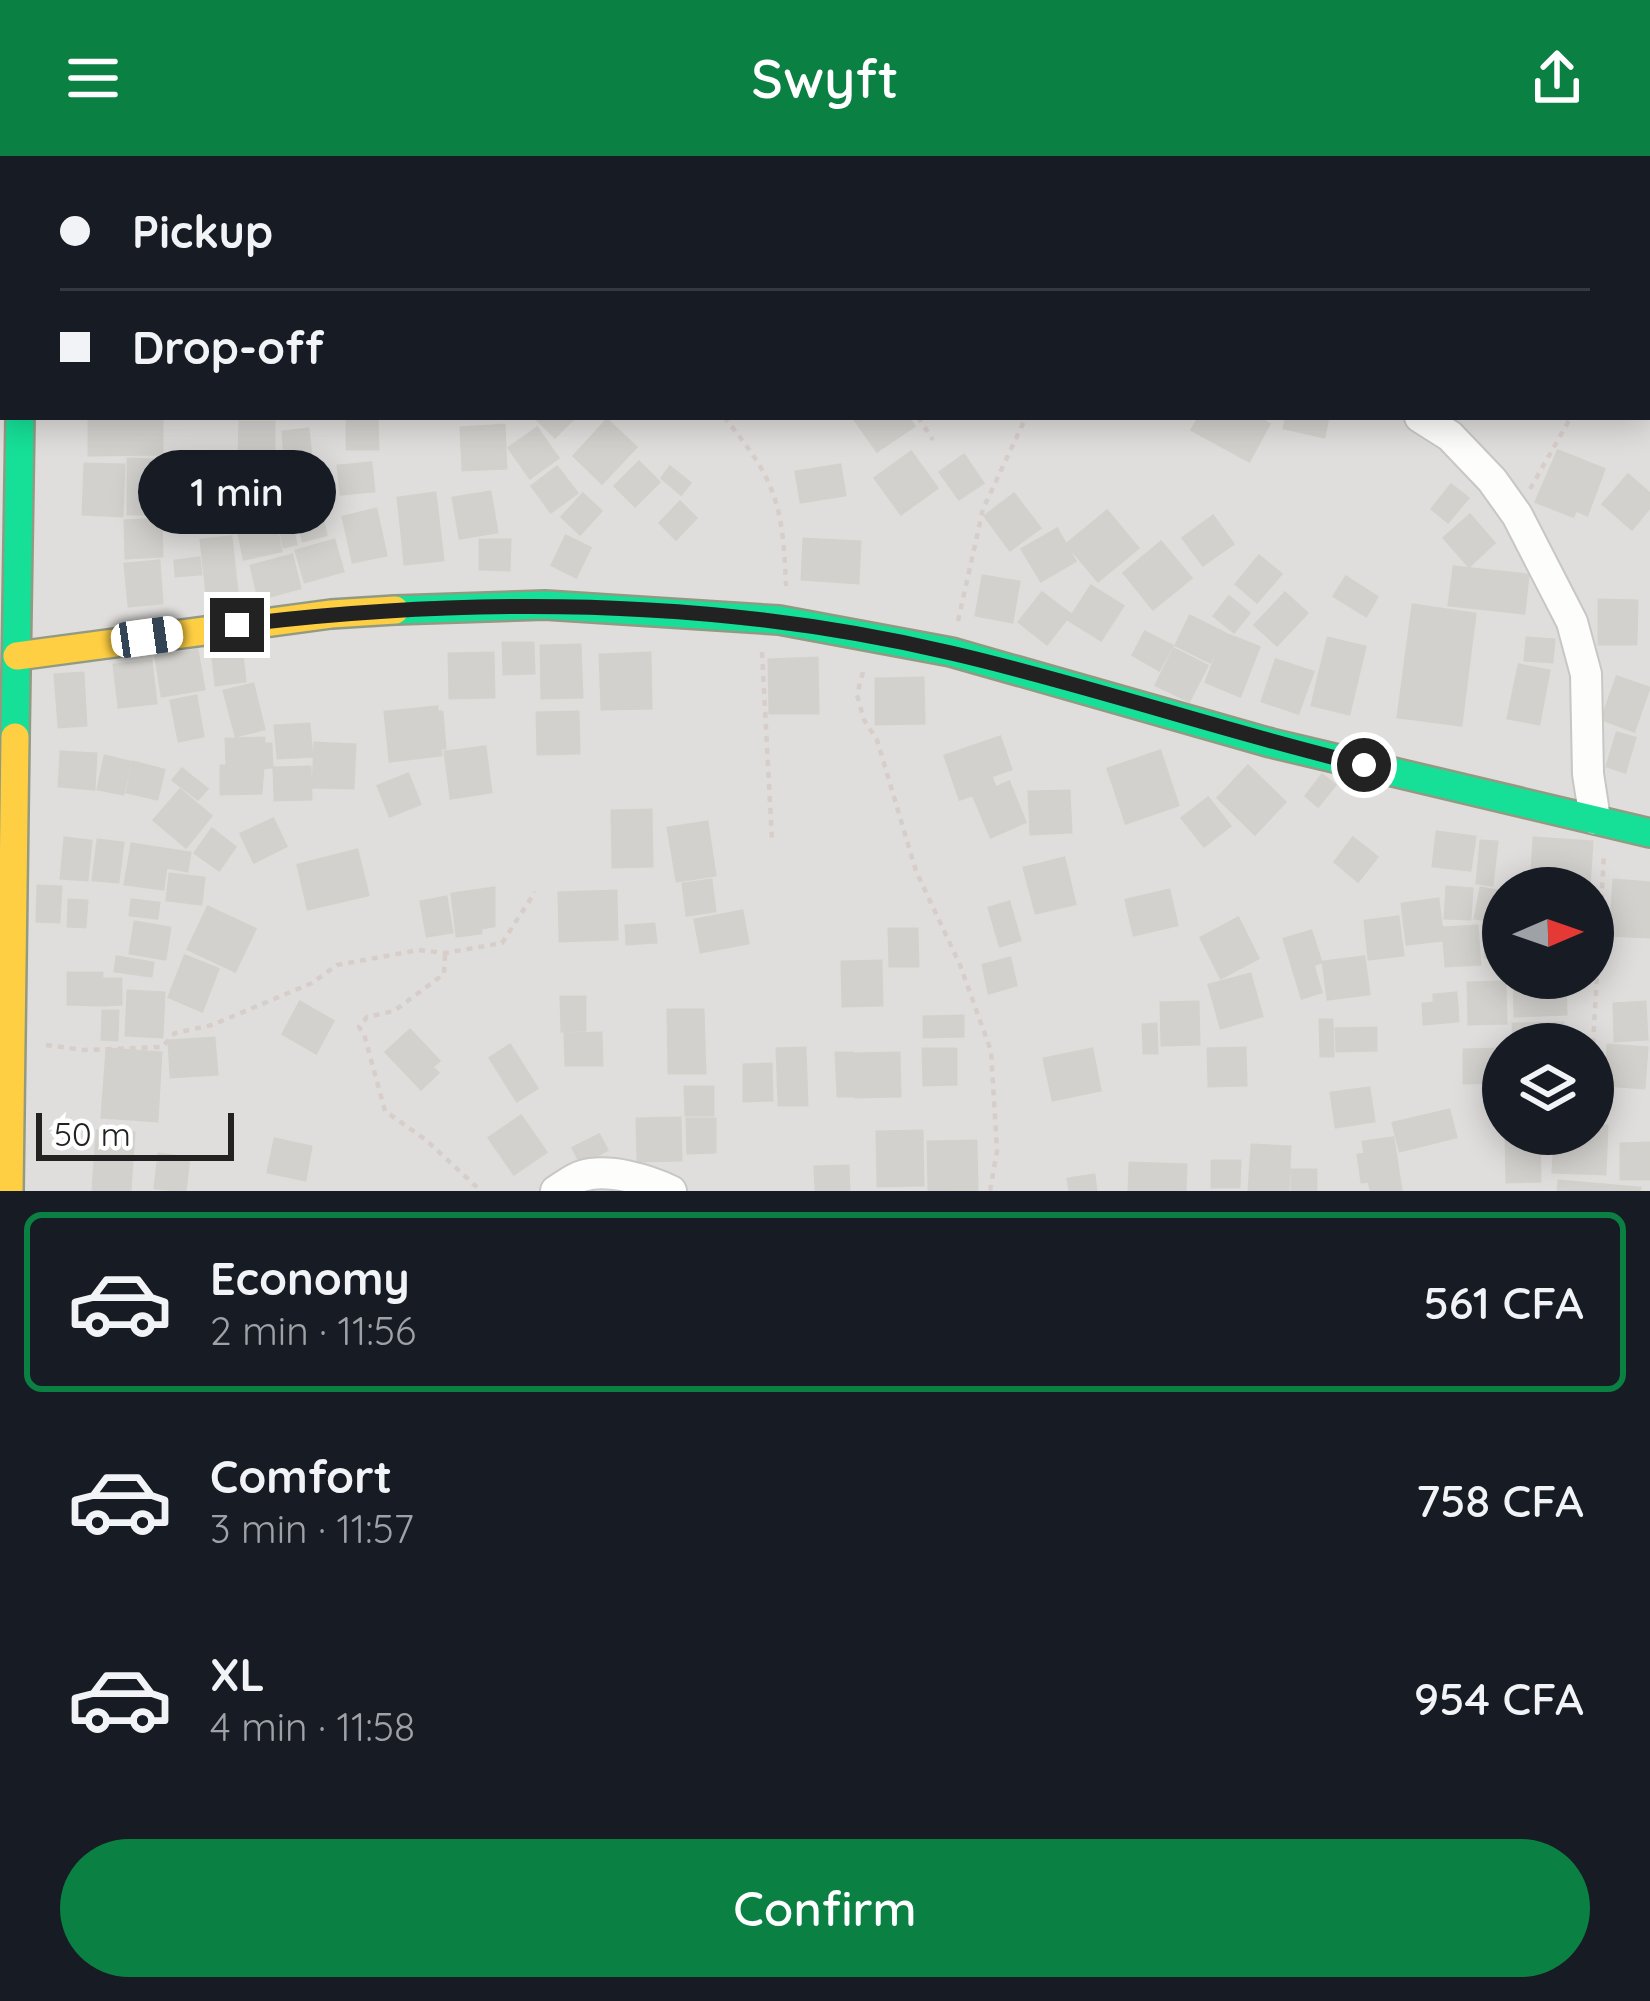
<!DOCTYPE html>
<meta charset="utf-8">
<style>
:root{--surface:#171b24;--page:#242831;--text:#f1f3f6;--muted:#9ea1a6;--line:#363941;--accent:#0b8043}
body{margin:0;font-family:Quicksand,sans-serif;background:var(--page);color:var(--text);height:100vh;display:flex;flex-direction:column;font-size:45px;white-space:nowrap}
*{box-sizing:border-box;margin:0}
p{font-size:39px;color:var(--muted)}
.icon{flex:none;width:66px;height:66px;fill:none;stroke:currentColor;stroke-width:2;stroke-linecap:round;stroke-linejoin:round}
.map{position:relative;height:1035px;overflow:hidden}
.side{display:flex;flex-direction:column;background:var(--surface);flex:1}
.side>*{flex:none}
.hud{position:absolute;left:0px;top:0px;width:1650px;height:264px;box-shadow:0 6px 30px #0003;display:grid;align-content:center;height:264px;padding:0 60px;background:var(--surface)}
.needle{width:78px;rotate:88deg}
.controls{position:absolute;left:1482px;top:711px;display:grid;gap:24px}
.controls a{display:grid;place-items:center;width:132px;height:132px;border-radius:50%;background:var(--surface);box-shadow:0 6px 30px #0003;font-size:60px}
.scale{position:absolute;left:36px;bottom:30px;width:198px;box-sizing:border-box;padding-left:12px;border:6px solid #222;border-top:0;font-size:33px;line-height:42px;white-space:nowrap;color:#222;-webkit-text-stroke:9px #fff;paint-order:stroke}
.end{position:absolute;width:54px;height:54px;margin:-27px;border:15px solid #222;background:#fff;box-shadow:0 0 0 6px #fff}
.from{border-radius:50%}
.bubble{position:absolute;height:84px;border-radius:42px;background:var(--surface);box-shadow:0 6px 30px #0003;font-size:39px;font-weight:600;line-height:84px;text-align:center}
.car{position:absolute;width:36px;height:72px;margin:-36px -18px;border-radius:15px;box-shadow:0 0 9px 3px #0007;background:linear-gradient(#fff 24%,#345 0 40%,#fff 0 76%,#345 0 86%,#fff 0)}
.hud b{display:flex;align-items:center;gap:42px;height:114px;font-size:45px}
.hud b+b{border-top:3px solid var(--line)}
.hud i{width:30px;height:30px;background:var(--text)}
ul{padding:21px 0 0;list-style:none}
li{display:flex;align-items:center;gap:36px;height:180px;margin:0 24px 18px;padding:0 36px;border:6px solid transparent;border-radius:18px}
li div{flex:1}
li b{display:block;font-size:45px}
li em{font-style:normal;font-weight:600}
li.on{border-color:var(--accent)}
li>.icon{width:108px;height:108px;stroke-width:1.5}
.primary-button{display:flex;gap:24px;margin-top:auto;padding:24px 60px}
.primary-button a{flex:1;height:138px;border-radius:72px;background:var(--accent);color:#fff;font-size:48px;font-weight:600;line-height:138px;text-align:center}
header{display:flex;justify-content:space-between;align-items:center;height:156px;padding:0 60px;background:var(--accent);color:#fff;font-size:54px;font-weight:600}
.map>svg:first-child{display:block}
</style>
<header><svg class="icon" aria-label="menu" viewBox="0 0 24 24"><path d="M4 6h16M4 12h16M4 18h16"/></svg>Swyft<svg class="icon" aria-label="share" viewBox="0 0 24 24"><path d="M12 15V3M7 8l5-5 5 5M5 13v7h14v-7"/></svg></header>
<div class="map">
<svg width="1650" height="1035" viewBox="0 0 1650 1035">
<rect width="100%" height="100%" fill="#efefeb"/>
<path fill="#dfdedc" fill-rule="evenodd" d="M 0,0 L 1650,0 L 1650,1035 L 0,1035 ZM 3,3 L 1647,3 L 1647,261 L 3,261 ZM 1503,732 L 1593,732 L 1593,822 L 1503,822 ZM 1503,888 L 1593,888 L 1593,978 L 1503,978 Z"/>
<path fill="#d2d1ce" stroke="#d2d1cc" stroke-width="3" d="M 89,261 L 162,261 L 162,298 L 89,299 Z
M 541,261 L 575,261 L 555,281 L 538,264 Z
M 853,261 L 908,261 L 914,270 L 877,295 Z
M 1199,261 L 1257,261 L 1269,268 L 1249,305 L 1192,274 Z
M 1287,261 L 1328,261 L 1324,281 L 1284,272 Z
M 347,262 L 377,262 L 378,293 L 347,293 Z
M 607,264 L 636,291 L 602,327 L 574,300 Z
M 240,266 L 274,266 L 274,300 L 239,299 Z
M 504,269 L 506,312 L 463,314 L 461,272 Z
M 537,272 L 558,302 L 530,322 L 509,292 Z
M 308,273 L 311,300 L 285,302 L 283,276 Z
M 1558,295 L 1604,313 L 1587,359 L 1576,354 L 1573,360 L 1536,346 Z
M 911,296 L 937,332 L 901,358 L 875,322 Z
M 964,299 L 983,327 L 959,343 L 940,316 Z
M 128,303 L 155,304 L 155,358 L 128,358 Z
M 314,304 L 317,331 L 286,335 L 284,306 Z
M 639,306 L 659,326 L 635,350 L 615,330 Z
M 371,307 L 374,335 L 341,338 L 338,310 Z
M 85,308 L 124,309 L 122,360 L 83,358 Z
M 840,309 L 845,339 L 801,346 L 796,316 Z
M 557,311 L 577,337 L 551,356 L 532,330 Z
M 670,311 L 690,327 L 681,338 L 662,322 Z
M 1628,319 L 1650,338 L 1650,351 L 1632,373 L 1603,348 Z
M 1451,329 L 1468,342 L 1448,366 L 1432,353 Z
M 316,334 L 326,379 L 303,385 L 293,339 Z
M 490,336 L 497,376 L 460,382 L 453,342 Z
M 435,337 L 443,404 L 405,408 L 398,342 Z
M 198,338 L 230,338 L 229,376 L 197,375 Z
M 583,338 L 601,355 L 580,378 L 562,361 Z
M 1014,338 L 1040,372 L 1010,394 L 985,360 Z
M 680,346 L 696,362 L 676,383 L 660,367 Z
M 288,350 L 296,388 L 284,391 L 276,352 Z
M 376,353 L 386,399 L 353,406 L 343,361 Z
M 273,355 L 281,395 L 244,403 L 236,362 Z
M 1107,355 L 1138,392 L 1098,425 L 1067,388 Z
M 1470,359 L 1494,387 L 1469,410 L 1444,382 Z
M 1213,360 L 1233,388 L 1203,409 L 1183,382 Z
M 161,363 L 162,400 L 126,402 L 125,365 Z
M 1057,373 L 1075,405 L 1041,425 L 1022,393 Z
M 566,380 L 590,392 L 576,421 L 552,409 Z
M 231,381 L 237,435 L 207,438 L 201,384 Z
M 804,383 L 860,386 L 858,427 L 802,423 Z
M 334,384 L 343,415 L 305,426 L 296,395 Z
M 480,384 L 510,384 L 509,414 L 480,413 Z
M 1161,386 L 1191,422 L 1153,453 L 1124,417 Z
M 292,399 L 300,432 L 259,443 L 251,410 Z
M 1259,400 L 1281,418 L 1257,446 L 1236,428 Z
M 199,402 L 201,418 L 176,420 L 175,405 Z
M 159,405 L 162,447 L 129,450 L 125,408 Z
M 1454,411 L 1528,419 L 1524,457 L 1449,449 Z
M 983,420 L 1019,426 L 1012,466 L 976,459 Z
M 1346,421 L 1377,441 L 1366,460 L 1334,440 Z
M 1091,430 L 1123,450 L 1101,484 L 1069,464 Z
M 1042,437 L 1070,458 L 1047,488 L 1019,466 Z
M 1285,437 L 1307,457 L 1277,489 L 1255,469 Z
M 1229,441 L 1249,457 L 1234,476 L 1214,460 Z
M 1599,444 L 1637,445 L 1636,488 L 1599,488 Z
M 1413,449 L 1475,458 L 1461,569 L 1398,561 Z
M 1190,460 L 1224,477 L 1210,506 L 1176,489 Z
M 1145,476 L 1172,490 L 1159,514 L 1133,499 Z
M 1225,478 L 1259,491 L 1240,540 L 1206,526 Z
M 1328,482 L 1365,491 L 1349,558 L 1312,549 Z
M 1527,482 L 1554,484 L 1552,506 L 1525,504 Z
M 503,487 L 533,487 L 534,517 L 504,518 Z
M 580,489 L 582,541 L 542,542 L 541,490 Z
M 1174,493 L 1207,510 L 1189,545 L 1156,529 Z
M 197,494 L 204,533 L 162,540 L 156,501 Z
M 493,497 L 494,541 L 450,542 L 449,498 Z
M 650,497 L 651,552 L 602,553 L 600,499 Z
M 242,498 L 245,525 L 216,529 L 213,502 Z
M 817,502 L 818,557 L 770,557 L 769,504 Z
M 1276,504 L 1313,516 L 1298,557 L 1262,545 Z
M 151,505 L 156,547 L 119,551 L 114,509 Z
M 1519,509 L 1549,515 L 1539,568 L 1508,562 Z
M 83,517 L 86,569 L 59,571 L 55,519 Z
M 1617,521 L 1649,532 L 1634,575 L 1602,563 Z
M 923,522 L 924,567 L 876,568 L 876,523 Z
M 253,528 L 264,573 L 236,580 L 224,535 Z
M 196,540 L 203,580 L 179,585 L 171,545 Z
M 437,551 L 437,556 L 442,556 L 445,592 L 440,592 L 441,599 L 390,605 L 385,556 Z
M 578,556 L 579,597 L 538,598 L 537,557 Z
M 309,568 L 312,600 L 278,602 L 275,570 Z
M 1617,577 L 1635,582 L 1625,616 L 1607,610 Z
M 1000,581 L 1011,613 L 991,620 L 995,631 L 960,643 L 945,600 Z
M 264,582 L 264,588 L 271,588 L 272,611 L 263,612 L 261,637 L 221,638 L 221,610 L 227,610 L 226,583 Z
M 315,587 L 355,589 L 353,632 L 313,631 Z
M 485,591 L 491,636 L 451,642 L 445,596 Z
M 1160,595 L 1178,649 L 1126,667 L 1108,613 Z
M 61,596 L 96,598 L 94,633 L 59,630 Z
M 105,600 L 130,606 L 123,638 L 98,633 Z
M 133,606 L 164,614 L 157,643 L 127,636 Z
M 1248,610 L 1285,646 L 1255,678 L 1218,642 Z
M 310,611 L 311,643 L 275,644 L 274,612 Z
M 182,613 L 207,633 L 198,643 L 173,624 Z
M 408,618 L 420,648 L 390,660 L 378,630 Z
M 1322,619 L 1335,629 L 1318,650 L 1306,640 Z
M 1009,626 L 1025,666 L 991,681 L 974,641 Z
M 180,634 L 211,660 L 186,691 L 154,664 Z
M 1069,635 L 1071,676 L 1031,678 L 1029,636 Z
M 1208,642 L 1230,670 L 1204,690 L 1182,662 Z
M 651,654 L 652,710 L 613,711 L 612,655 Z
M 273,663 L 286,690 L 254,706 L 241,678 Z
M 707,666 L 715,719 L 677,725 L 668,672 Z
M 212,673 L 235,691 L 219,714 L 195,697 Z
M 1437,676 L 1475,681 L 1470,714 L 1433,710 Z
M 65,682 L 91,685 L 87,724 L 61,722 Z
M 1353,682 L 1377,701 L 1358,725 L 1335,706 Z
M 1534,682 L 1592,686 L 1589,732 L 1531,732 Z
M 98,684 L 123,687 L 118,726 L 93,724 Z
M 1481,685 L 1497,686 L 1492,729 L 1477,727 Z
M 132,688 L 190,697 L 187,715 L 166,711 L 163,733 L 125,728 Z
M 357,694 L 368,739 L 308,753 L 298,709 Z
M 1064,702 L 1075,748 L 1036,757 L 1024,712 Z
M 170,718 L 204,722 L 201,748 L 167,744 Z
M 711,724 L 715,755 L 687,759 L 683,728 Z
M 1614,724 L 1650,727 L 1650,781 L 1610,779 Z
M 38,730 L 61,731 L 59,766 L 37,765 Z
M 1447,731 L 1472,733 L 1470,763 L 1445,762 Z
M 494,732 L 494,770 L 481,772 L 481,777 L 457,780 L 452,738 Z
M 1481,732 L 1503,736 L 1503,767 L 1475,762 Z
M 1169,734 L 1177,769 L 1134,779 L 1126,744 Z
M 616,735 L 617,783 L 560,785 L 559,737 Z
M 446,741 L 452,776 L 427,780 L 421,746 Z
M 1438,743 L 1443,784 L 1407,788 L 1402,748 Z
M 69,744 L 87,745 L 85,771 L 68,770 Z
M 132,744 L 159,747 L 157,762 L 130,759 Z
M 1009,746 L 1020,784 L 1000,790 L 989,752 Z
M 208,751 L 255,773 L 235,815 L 188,793 Z
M 742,755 L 748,787 L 701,796 L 695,764 Z
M 1398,761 L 1403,799 L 1369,803 L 1365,765 Z
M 1238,762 L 1258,802 L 1221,822 L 1201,782 Z
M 135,766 L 170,772 L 165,803 L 130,797 Z
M 654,768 L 656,786 L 627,788 L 626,770 Z
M 1477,770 L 1480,808 L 1446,810 L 1443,772 Z
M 1489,770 L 1503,772 L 1500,803 L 1485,801 Z
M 889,773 L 917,773 L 918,810 L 890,810 Z
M 1311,775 L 1321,806 L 1313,809 L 1321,836 L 1302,842 L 1284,783 Z
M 185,800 L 218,813 L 202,855 L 169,841 Z
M 117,801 L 153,807 L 151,820 L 115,815 Z
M 1364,801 L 1369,838 L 1328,843 L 1323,806 Z
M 1010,802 L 1016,829 L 989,837 L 983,809 Z
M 881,805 L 882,849 L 843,850 L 842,806 Z
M 68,817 L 102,817 L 101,849 L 68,848 Z
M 1250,818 L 1262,860 L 1221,872 L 1209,829 Z
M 1514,822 L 1565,822 L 1566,858 L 1515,860 Z
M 104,823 L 121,823 L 121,848 L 104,849 Z
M 1505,826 L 1506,867 L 1469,868 L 1468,827 Z
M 128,835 L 164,837 L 162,881 L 126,879 Z
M 1456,837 L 1458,865 L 1424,868 L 1423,848 L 1434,847 L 1434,839 Z
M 561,841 L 585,841 L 585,874 L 562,875 Z
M 300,846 L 333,865 L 316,897 L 283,878 Z
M 1198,846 L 1199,888 L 1162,889 L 1161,847 Z
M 1645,846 L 1647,883 L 1615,885 L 1614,848 Z
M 668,854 L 703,854 L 705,917 L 669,917 Z
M 103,855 L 118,855 L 117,884 L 102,883 Z
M 963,860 L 963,880 L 924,881 L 924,861 Z
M 1320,864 L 1332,864 L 1333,900 L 1321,900 Z
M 1563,867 L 1564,888 L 1514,888 L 1513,868 Z
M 1156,868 L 1157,897 L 1144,897 L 1143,869 Z
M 1376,872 L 1376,894 L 1337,895 L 1336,873 Z
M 410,874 L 439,905 L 432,911 L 438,917 L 421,933 L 386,896 Z
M 601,877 L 602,909 L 566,909 L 565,878 Z
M 214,882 L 217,918 L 171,921 L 169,885 Z
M 510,889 L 537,932 L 517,945 L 490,902 Z
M 1608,889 L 1647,892 L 1644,932 L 1605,929 Z
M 805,892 L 807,949 L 779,949 L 777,893 Z
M 1245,892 L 1246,929 L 1209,930 L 1208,893 Z
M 107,893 L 161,897 L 157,965 L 102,961 Z
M 923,893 L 956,893 L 956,928 L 924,929 Z
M 1092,893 L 1100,934 L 1053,944 L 1044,903 Z
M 1503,893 L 1503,926 L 1464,927 L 1464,894 Z
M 836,897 L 852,897 L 853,940 L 838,940 Z
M 899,897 L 900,940 L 856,941 L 855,898 Z
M 771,908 L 772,944 L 744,945 L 744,909 Z
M 685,931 L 713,931 L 713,959 L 686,959 Z
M 1369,932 L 1374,965 L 1336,971 L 1331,937 Z
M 1449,954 L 1456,981 L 1400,995 L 1393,967 Z
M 521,960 L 546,996 L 514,1018 L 489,982 Z
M 680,962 L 681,1004 L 638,1005 L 637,963 Z
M 687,963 L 715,963 L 715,996 L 688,997 Z
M 1593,970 L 1607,970 L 1605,1018 L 1553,1016 L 1555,978 L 1593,978 Z
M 97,975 L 134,977 L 130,1035 L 93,1035 Z
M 922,975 L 923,1029 L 878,1030 L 877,976 Z
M 1506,978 L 1539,978 L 1540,1025 L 1507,1026 Z
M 599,979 L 607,994 L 581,1008 L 573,992 Z
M 1393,982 L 1401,1034 L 1371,1035 L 1369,1025 L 1362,1026 L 1358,999 L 1365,998 L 1363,986 Z
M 275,983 L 311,991 L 305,1024 L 268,1016 Z
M 976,985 L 977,1034 L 929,1035 L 928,986 Z
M 1650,987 L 1650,1023 L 1621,1023 L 1621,988 Z
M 1252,989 L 1290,991 L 1288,1035 L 1249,1035 Z
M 159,998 L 189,1002 L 185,1035 L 155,1032 Z
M 1212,1005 L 1240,1005 L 1239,1031 L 1212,1031 Z
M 1130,1007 L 1186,1009 L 1185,1035 L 1129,1035 Z
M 848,1010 L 849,1035 L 816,1035 L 815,1011 Z
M 1292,1014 L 1316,1014 L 1316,1035 L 1292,1035 Z
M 1094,1019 L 1096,1035 L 1070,1035 L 1068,1023 Z
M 1559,1025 L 1640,1032 L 1639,1035 L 1558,1035 Z"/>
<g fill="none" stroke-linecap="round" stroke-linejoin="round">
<g stroke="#c7c7c5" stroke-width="34">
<path id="street" d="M 968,0 L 971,3
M 0,118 L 3,118
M 1420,261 L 1450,280 L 1492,324 L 1517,359 L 1572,466 L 1586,518 L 1588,618 L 1595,663
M 556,1035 C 564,1030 574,1022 582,1020 C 609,1012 648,1024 671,1035"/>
</g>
<g stroke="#939a82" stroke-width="32">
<path id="fast" d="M 13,0 L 14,3
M 395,454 L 545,449 L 779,464 L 951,496 L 1271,587 L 1650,677
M 15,581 L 20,261"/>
</g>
<g stroke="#939a82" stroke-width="32">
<path id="slow" d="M 17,500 L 331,458 L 395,454
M 9,1035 L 15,581"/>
</g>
<path stroke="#d7ceca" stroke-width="4.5" stroke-dasharray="6 6" stroke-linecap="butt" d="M 88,0 L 92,3
M 1511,0 L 1511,3
M 326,3 L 327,0
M 1246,3 L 1248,0
M 1429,3 L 1430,0
M 1515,3 L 1517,0
M 1647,97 L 1650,90
M 724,261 C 776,324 783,349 786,430
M 918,261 L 933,284
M 1530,333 L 1571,261
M 958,465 L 983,353 L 1026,261
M 762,496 L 772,684
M 863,516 L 857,539 L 864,564 L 877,584 L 916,715 L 960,809 L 991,895 L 997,995 L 990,1035
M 445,799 L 444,818 L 394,855 L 367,861 L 359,871 L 364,878 L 385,955 L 426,984 L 481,1035
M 1593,888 L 1604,698
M 46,889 L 84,894 L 162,891 L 175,877 L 212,869 L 312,827 L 337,809 L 419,794 L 445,797 L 502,787 L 535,736"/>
<use href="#street" stroke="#fdfdfc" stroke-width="30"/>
<use href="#fast" stroke="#16e098" stroke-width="27"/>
<use href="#slow" stroke="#ffcf43" stroke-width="27"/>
</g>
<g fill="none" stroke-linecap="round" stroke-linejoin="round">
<path stroke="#222" stroke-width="15" d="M 237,469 C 474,440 718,442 951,497 C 1090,529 1225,576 1364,609"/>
</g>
</svg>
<div class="controls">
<a><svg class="needle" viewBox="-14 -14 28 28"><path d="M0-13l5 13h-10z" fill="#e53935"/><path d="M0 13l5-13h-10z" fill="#9ea1a6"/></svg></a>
<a><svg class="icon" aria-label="layers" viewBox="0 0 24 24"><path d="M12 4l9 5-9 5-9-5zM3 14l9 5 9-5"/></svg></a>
</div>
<div class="scale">50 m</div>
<i class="end from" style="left:1364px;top:609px"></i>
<i class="end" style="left:237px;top:469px"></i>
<div class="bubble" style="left:138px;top:294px;width:198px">1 min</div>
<i class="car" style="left:147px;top:481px;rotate:82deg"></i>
<div class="hud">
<b><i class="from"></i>Pickup</b>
<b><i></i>Drop-off</b>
</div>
</div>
<section class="side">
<ul>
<li class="on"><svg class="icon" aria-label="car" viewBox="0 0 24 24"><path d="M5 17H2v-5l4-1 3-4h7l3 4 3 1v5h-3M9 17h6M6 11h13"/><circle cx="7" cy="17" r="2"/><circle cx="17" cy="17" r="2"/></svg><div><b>Economy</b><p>2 min · 11:56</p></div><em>561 CFA</em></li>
<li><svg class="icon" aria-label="car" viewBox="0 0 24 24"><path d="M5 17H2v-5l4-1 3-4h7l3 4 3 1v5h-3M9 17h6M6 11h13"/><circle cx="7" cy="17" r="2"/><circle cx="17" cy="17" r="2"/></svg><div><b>Comfort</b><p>3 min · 11:57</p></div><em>758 CFA</em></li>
<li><svg class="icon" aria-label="car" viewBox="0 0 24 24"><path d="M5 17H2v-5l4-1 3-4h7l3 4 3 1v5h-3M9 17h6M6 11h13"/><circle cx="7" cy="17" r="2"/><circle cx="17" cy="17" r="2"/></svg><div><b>XL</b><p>4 min · 11:58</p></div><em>954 CFA</em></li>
</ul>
<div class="primary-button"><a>Confirm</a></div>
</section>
